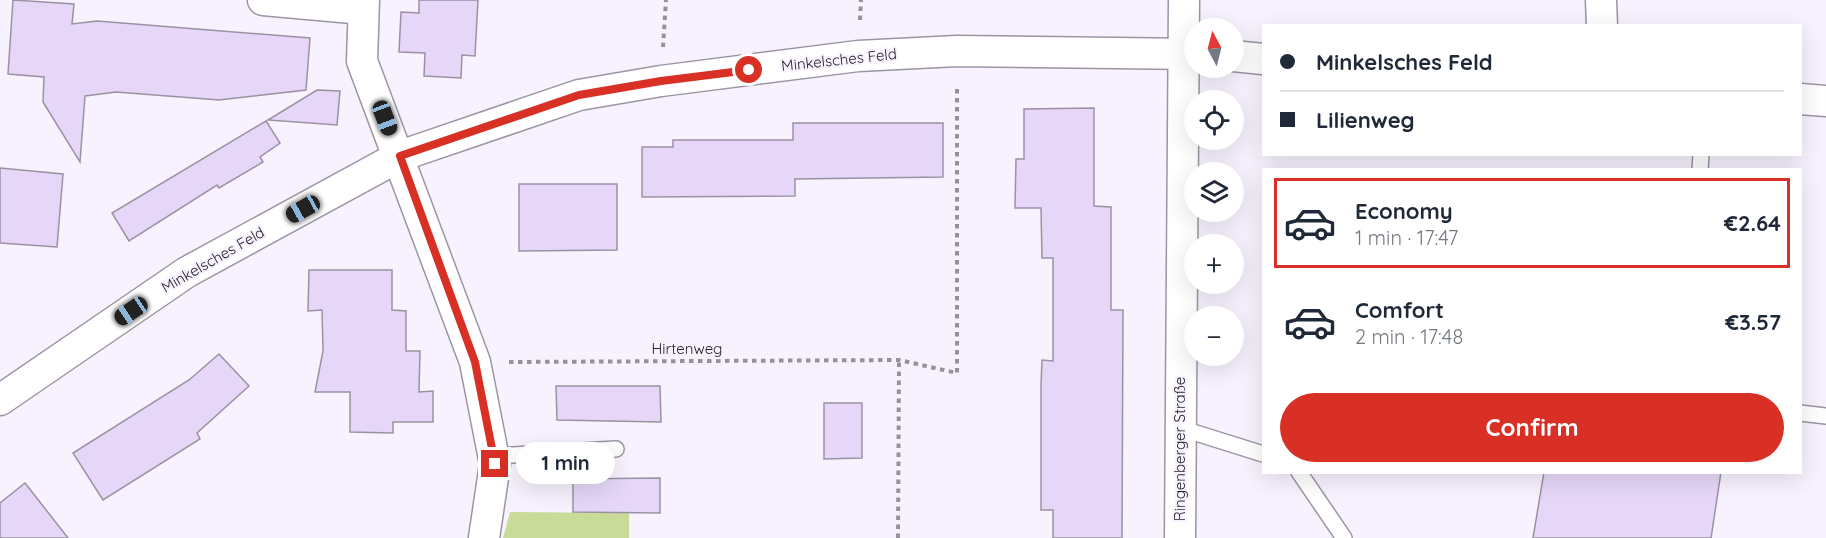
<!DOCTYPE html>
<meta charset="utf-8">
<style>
:root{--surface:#fff;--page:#f6f6f7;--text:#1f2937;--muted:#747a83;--line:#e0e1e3;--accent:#d93025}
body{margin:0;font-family:Quicksand,sans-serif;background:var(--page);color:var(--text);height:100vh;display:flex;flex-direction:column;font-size:22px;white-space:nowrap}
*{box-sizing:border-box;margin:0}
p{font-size:20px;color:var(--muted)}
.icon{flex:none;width:33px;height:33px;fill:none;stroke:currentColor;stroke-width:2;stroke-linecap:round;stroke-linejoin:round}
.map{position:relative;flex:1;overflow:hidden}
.drawer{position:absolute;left:1262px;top:168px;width:540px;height:306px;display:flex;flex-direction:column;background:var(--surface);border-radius:0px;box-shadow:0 6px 24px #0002}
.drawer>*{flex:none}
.top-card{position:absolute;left:1262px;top:24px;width:540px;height:132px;border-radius:0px;box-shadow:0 6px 24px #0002;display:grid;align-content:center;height:132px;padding:0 18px;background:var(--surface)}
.needle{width:39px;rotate:353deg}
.fabs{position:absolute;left:1184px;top:18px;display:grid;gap:12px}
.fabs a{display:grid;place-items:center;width:60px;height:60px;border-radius:50%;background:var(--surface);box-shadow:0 6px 24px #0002;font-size:30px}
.end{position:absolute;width:27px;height:27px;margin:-14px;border:8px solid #d93025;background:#fff;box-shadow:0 0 0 3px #fff}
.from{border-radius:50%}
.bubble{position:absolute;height:42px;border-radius:21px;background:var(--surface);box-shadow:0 6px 24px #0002;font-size:20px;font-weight:800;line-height:42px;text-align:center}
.car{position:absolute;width:18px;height:36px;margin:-18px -9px;border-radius:8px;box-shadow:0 0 4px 2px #0007;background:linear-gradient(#222 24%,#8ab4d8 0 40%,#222 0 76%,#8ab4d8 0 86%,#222 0)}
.top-card b{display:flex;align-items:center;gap:21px;height:57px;font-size:22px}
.top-card b+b{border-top:2px solid var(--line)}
.top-card i{width:15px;height:15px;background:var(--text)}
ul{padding:10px 0 0;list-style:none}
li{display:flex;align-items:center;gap:18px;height:90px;margin:0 12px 9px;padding:0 6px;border:3px solid transparent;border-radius:0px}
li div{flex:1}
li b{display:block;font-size:22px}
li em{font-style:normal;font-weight:800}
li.current{border-color:var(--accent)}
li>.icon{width:54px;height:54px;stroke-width:1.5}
.primary-button{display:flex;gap:12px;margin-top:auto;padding:12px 18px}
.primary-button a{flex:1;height:69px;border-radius:36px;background:var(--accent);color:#fff;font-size:24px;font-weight:800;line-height:69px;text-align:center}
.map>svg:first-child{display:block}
</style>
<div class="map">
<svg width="1826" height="538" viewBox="0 0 1826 538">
<rect width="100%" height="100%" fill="#f7f2fd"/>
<path fill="#c9db99" d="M 510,512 L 629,513 L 629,538 L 503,538 Z"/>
<path fill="#e6d7f8" stroke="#9a92a3" stroke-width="1.5" d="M 13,0 L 74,4 L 72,24 L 97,21 L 310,38 L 306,90 L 219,100 L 116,92 L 85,96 L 80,162 L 43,102 L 44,77 L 8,74 Z
M 419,0 L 478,0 L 475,56 L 462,55 L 461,78 L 424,76 L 425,53 L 399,52 L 401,12 L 419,13 Z
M 317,90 L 340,91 L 337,125 L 268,120 Z
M 1094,108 L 1094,206 L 1111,207 L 1111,310 L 1123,310 L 1122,538 L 1053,538 L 1053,510 L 1041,510 L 1041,385 L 1042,360 L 1053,361 L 1053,258 L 1042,258 L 1041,208 L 1015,208 L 1016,159 L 1024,159 L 1024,109 Z
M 266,121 L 280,143 L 260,157 L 263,162 L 219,188 L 217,185 L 129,241 L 112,213 Z
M 793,123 L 943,123 L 943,177 L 795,179 L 795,196 L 642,197 L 642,147 L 673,147 L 673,140 L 793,140 Z
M 0,168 L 63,174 L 57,247 L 0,243 Z
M 519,184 L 617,184 L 617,250 L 519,251 Z
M 309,270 L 392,270 L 392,310 L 406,311 L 406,351 L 420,351 L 419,392 L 433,391 L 433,422 L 393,422 L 393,433 L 350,432 L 350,392 L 315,392 L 323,351 L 322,310 L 308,311 Z
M 219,354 L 249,386 L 197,433 L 200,439 L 103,500 L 73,453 L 189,380 Z
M 556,386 L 660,386 L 661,422 L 557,420 Z
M 824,403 L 862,403 L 862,458 L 824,459 Z
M 1544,472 L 1721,472 L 1711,538 L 1533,538 Z
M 660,478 L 660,513 L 573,512 L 573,479 Z
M 25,483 L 68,538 L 0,538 L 0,503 Z"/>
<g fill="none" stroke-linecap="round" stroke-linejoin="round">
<g stroke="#9c94a5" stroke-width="18">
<path id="lane" d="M 1700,170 L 1701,154
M 1800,413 L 1826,416
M 1180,428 L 1263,454
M 494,456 L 616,449
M 1299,472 L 1344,538"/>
</g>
<g stroke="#9c94a5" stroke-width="33">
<path id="street" d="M 263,0 L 363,9
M 364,0 L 362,61 L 475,362 L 495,464 L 484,538
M 1601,0 L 1602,26
M 1233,56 L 1263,59
M 1800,99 L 1826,101
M 0,400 L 187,272 L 400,156 L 579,95 L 661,81 L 858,56 L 957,51 L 1194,54
M 1180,538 L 1184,0"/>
</g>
<path stroke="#96919a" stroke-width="4" stroke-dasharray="4.5 4.5" stroke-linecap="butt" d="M 860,20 L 861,0
M 663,47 L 666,0
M 509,362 L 899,360 L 957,373 L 957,86
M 898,538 L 899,360"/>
<use href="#lane" stroke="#fff" stroke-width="15"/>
<use href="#street" stroke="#fff" stroke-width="30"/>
</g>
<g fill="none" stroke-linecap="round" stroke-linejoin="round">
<path stroke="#d93025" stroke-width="8" d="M 495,464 L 475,362 L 400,156 L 579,95 L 661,81 L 749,70"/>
</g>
<g text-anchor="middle" stroke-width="4.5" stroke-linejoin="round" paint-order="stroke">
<g font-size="15" fill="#28242b" stroke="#f7f2fd">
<text transform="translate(839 60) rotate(-6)" y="5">Minkelsches Feld</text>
<text transform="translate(213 260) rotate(-30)" y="5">Minkelsches Feld</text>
<text x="687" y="354">Hirtenweg</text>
<text transform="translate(1180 449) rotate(-90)" y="5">Ringenberger Straße</text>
</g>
</g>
</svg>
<div class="fabs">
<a><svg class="needle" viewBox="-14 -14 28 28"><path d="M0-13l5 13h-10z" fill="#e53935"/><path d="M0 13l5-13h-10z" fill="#747a83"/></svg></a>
<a><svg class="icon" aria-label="locate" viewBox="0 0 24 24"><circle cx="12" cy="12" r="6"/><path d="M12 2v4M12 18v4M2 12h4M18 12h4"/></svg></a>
<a><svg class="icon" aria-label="layers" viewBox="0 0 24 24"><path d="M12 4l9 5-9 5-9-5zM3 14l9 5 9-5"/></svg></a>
<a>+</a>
<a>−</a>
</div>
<i class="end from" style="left:749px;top:70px"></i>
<i class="end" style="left:495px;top:464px"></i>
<div class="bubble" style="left:516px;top:442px;width:99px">1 min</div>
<i class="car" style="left:385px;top:118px;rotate:159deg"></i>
<i class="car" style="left:303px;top:209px;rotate:241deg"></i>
<i class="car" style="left:131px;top:311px;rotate:236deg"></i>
<div class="top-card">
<b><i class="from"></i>Minkelsches Feld</b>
<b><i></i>Lilienweg</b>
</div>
<section class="drawer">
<ul>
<li class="current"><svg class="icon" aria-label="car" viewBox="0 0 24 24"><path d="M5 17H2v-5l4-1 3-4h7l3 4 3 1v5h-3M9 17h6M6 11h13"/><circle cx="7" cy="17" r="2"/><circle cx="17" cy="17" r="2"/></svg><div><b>Economy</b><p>1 min · 17:47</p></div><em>€2.64</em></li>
<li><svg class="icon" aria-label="car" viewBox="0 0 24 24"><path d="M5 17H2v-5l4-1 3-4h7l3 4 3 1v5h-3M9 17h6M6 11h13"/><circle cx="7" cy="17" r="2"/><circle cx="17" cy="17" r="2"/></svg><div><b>Comfort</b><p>2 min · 17:48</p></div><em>€3.57</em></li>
</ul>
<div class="primary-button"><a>Confirm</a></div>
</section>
</div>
